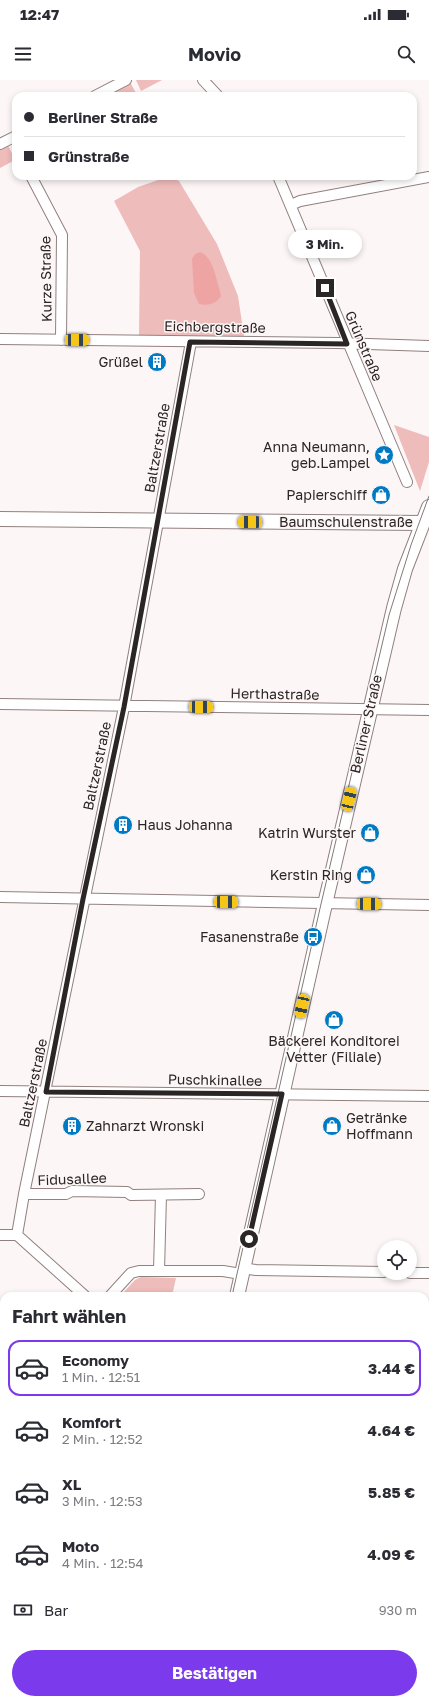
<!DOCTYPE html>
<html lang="de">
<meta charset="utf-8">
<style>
:root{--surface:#fff;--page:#f7f7f7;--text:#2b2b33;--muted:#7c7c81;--line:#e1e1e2;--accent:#7c3aed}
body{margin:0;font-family:"Golos Text",sans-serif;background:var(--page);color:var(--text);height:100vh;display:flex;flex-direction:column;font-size:15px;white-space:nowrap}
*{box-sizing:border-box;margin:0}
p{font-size:13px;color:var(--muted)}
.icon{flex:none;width:22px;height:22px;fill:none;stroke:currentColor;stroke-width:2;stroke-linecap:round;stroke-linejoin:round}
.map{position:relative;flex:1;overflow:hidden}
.drawer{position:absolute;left:0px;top:1212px;width:429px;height:412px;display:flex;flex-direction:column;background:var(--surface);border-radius:12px 12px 0 0;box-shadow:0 2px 6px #0003}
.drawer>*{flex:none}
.banner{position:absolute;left:12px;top:12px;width:405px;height:88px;border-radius:12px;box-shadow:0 2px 6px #0003;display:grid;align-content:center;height:88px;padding:0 12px;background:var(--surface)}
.tools{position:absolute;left:377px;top:1160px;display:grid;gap:8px}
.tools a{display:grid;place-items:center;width:40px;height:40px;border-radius:50%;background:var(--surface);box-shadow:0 2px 6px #0003;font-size:20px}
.end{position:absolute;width:18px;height:18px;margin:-9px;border:5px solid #2c2525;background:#fff;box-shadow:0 0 0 2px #fff}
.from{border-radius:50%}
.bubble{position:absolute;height:28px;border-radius:14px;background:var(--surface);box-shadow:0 2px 6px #0003;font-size:13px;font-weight:700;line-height:28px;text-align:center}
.car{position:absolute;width:12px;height:24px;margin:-12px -6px;border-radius:5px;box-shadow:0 0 3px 1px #0007;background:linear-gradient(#f5c518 24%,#345 0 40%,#f5c518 0 76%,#345 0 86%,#f5c518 0)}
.banner b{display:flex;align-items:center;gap:14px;height:38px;font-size:15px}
.banner b+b{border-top:1px solid var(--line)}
.banner i{width:10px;height:10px;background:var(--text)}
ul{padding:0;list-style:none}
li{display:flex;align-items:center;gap:12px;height:56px;margin:0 8px 6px;padding:0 4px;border:2px solid transparent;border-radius:12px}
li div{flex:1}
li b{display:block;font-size:15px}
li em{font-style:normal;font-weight:700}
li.current{border-color:var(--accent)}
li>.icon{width:36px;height:36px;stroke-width:1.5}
h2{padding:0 12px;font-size:18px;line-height:48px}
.pay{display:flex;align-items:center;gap:10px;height:44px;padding:0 12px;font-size:15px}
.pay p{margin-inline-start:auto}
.primary-button{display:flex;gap:8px;margin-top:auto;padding:8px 12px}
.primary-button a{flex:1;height:46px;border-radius:24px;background:var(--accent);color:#fff;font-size:16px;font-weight:700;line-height:46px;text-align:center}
.status{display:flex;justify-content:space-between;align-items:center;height:28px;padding:0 20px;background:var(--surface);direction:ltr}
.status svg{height:11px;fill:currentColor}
header{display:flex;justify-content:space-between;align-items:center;height:52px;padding:0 12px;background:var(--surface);font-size:18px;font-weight:700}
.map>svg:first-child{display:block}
</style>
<div class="status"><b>12:47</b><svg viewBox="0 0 49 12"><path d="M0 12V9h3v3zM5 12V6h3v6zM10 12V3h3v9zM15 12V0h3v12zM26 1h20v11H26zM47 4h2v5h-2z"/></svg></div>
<header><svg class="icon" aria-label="menu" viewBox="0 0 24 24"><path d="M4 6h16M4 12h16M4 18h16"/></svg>Movio<svg class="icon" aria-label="search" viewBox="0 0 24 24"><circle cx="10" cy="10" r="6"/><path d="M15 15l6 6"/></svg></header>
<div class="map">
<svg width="429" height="1624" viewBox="0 0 429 1624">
<rect width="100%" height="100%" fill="#fdf6f6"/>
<path fill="#eebcbb" d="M 136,0 L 162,0 L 141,11 Z
M 130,2 L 137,15 L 103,16 Z
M 8,65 L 15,80 L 0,88 L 0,69 Z
M 164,98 L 172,98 L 179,101 L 217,164 L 238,216 L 244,256 L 139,255 L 140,171 L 114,121 L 138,107 Z
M 394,345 L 429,357 L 429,382 L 420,411 Z
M 141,1197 L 176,1198 L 172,1216 L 120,1216 L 135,1200 Z
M 425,1287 L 429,1287 L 429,1374 L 425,1373 Z
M 0,1304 L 4,1305 L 4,1376 L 0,1377 Z
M 425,1426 L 429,1426 L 429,1539 L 425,1539 Z
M 4,1570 L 4,1620 L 154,1620 L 153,1624 L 0,1624 L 0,1573 Z"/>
<path fill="#fcb0af" d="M 0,1480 L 4,1480 L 4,1527 L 0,1531 Z"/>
<path fill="#efa4a4" d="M 200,172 C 213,176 216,199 220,211 L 221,216 C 216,224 208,226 199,224 L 194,213 L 192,179 L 195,174 Z"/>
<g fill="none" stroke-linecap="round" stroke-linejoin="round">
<g stroke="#90807f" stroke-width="12">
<path id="street" d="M 203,0 L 218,16
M 95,16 L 126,0
M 0,64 L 16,56
M 31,96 L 62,155 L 61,260
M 278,96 L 407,402
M 291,125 L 300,121 L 429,97
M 0,259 L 338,263 L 429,266
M 0,624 L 429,630
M 0,817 L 429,825
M 0,1011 L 429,1016
M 24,1114 L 66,1114 L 72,1111 L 127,1112 L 131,1115 L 199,1114
M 0,1155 L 17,1155 L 85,1216
M 17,1155 L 24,1114 L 124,627 L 191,262
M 242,1188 L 256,1190 L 384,1192
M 159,1191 L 161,1115
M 410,1193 L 429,1193
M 110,1216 L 131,1193 L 139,1191 L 223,1191 L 241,1194
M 0,1251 L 4,1251
M 425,1423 L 429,1422
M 0,1430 L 4,1430"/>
</g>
<g stroke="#90807f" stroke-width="16">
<path id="secondary" d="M 0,439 L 423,443
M 237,1216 L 325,824 L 394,528 L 405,489 L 429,427
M 0,1556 L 4,1555
M 169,1624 L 170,1620"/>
</g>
<use href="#street" stroke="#fff" stroke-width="10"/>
<use href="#secondary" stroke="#fff" stroke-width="14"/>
<path stroke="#817a7a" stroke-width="1" d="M 232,1216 L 321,824 L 389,535 L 411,465 L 429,416
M 161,1624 L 162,1620"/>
</g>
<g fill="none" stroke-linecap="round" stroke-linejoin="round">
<path stroke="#2c2525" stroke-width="5" d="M 249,1159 L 282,1014 L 46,1012 L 83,819 L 124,627 L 190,262 L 347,264 L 325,208"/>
</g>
<defs>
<g id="building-disc" transform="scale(1)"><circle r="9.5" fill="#007ac3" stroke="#fdf6f6"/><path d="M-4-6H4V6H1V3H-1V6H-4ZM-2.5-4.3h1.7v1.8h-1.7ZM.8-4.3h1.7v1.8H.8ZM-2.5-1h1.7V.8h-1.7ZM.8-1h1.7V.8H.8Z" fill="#fff"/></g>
<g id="sight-disc" transform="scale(1)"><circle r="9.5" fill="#007ac3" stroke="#fdf6f6"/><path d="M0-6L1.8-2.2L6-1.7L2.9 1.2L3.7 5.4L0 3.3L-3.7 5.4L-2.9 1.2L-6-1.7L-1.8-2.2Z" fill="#fff"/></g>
<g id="shop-disc" transform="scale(1)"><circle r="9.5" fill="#007ac3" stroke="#fdf6f6"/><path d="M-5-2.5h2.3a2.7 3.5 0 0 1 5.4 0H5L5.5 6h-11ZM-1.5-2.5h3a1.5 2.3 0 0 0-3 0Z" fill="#fff"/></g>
<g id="bus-disc" transform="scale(1)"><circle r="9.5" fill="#007ac3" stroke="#fdf6f6"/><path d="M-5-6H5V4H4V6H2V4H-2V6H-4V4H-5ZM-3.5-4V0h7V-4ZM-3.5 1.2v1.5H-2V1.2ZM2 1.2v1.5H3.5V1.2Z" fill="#fff"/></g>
</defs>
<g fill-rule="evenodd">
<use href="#building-disc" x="157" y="282"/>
<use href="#sight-disc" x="384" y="375"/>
<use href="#shop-disc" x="381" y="415"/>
<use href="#building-disc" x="123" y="745"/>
<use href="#shop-disc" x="370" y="753"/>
<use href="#shop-disc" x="366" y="795"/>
<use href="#bus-disc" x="313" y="857"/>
<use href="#shop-disc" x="334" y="940"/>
<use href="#building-disc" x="72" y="1046"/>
<use href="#shop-disc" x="332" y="1046"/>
</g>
<g text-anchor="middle" stroke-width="3" stroke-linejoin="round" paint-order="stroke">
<g font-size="14" fill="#2c2525" stroke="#fdf6f6">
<text transform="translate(46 199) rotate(-91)" y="5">Kurze Straße</text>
<text transform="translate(215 247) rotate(1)" y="5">Eichbergstraße</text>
<text transform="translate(364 266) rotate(67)" y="5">Grünstraße</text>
<text transform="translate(157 368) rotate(-80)" y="5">Baltzerstraße</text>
<text x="346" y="447">Baumschulenstraße</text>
<text transform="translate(275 614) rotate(1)" y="5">Herthastraße</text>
<text transform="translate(366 644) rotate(-77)" y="5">Berliner Straße</text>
<text transform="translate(97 686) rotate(-78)" y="5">Baltzerstraße</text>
<text transform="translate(215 1000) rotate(1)" y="5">Puschkinallee</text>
<text transform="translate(33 1003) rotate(-78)" y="5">Baltzerstraße</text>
<text transform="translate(72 1099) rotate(-2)" y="5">Fidusallee</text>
</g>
<g font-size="14" fill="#2c2525" stroke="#fdf6f6" text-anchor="end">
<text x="143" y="287">Grüßel</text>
<text x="370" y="372">Anna Neumann,<tspan x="370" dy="16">geb.Lampel</tspan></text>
<text x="367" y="420">Papierschiff</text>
<text x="137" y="750" text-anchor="start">Haus Johanna</text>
<text x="356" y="758">Katrin Wurster</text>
<text x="352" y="800">Kerstin Ring</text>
<text x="299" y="862">Fasanenstraße</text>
<text x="334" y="966" text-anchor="middle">Bäckerei Konditorei<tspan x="334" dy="16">Vetter (Filiale)</tspan></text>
<text x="346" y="1043" text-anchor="start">Getränke<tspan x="346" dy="16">Hoffmann</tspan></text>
<text x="86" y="1051" text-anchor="start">Zahnarzt Wronski</text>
</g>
</g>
</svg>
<div class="tools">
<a><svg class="icon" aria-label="locate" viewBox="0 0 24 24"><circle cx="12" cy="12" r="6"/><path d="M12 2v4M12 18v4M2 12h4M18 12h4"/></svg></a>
</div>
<i class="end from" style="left:249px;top:1159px"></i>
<i class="end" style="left:325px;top:208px"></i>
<div class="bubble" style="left:288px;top:150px;width:74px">3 Min.</div>
<i class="car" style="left:77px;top:260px;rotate:90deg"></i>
<i class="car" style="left:250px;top:442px;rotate:271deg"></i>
<i class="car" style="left:201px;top:627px;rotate:91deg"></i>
<i class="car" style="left:349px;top:719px;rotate:13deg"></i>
<i class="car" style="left:226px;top:822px;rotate:91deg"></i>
<i class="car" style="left:369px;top:824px;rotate:91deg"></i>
<i class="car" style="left:302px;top:926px;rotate:192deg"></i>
<div class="banner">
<b><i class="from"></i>Berliner Straße</b>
<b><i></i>Grünstraße</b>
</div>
<section class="drawer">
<h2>Fahrt wählen</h2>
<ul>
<li class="current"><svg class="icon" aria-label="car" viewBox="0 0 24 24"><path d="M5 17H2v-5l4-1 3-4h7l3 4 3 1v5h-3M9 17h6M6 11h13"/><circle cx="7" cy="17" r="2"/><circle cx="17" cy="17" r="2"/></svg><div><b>Economy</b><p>1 Min. · 12:51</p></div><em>3.44 €</em></li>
<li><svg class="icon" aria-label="car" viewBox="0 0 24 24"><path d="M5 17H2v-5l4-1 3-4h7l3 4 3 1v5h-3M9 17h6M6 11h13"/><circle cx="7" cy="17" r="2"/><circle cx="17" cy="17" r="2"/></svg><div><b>Komfort</b><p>2 Min. · 12:52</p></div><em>4.64 €</em></li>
<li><svg class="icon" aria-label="car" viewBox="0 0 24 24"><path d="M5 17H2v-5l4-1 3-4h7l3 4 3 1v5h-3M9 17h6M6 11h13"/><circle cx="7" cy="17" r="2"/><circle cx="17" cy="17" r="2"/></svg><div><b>XL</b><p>3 Min. · 12:53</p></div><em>5.85 €</em></li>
<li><svg class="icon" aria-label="car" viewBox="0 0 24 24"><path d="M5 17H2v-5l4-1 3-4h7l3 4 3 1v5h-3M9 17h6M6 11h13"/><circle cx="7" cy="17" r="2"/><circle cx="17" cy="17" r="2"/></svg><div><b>Moto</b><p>4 Min. · 12:54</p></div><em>4.09 €</em></li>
</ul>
<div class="pay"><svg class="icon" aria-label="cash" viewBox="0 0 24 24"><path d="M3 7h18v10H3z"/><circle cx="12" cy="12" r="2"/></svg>Bar<p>930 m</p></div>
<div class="primary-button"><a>Bestätigen</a></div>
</section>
</div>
